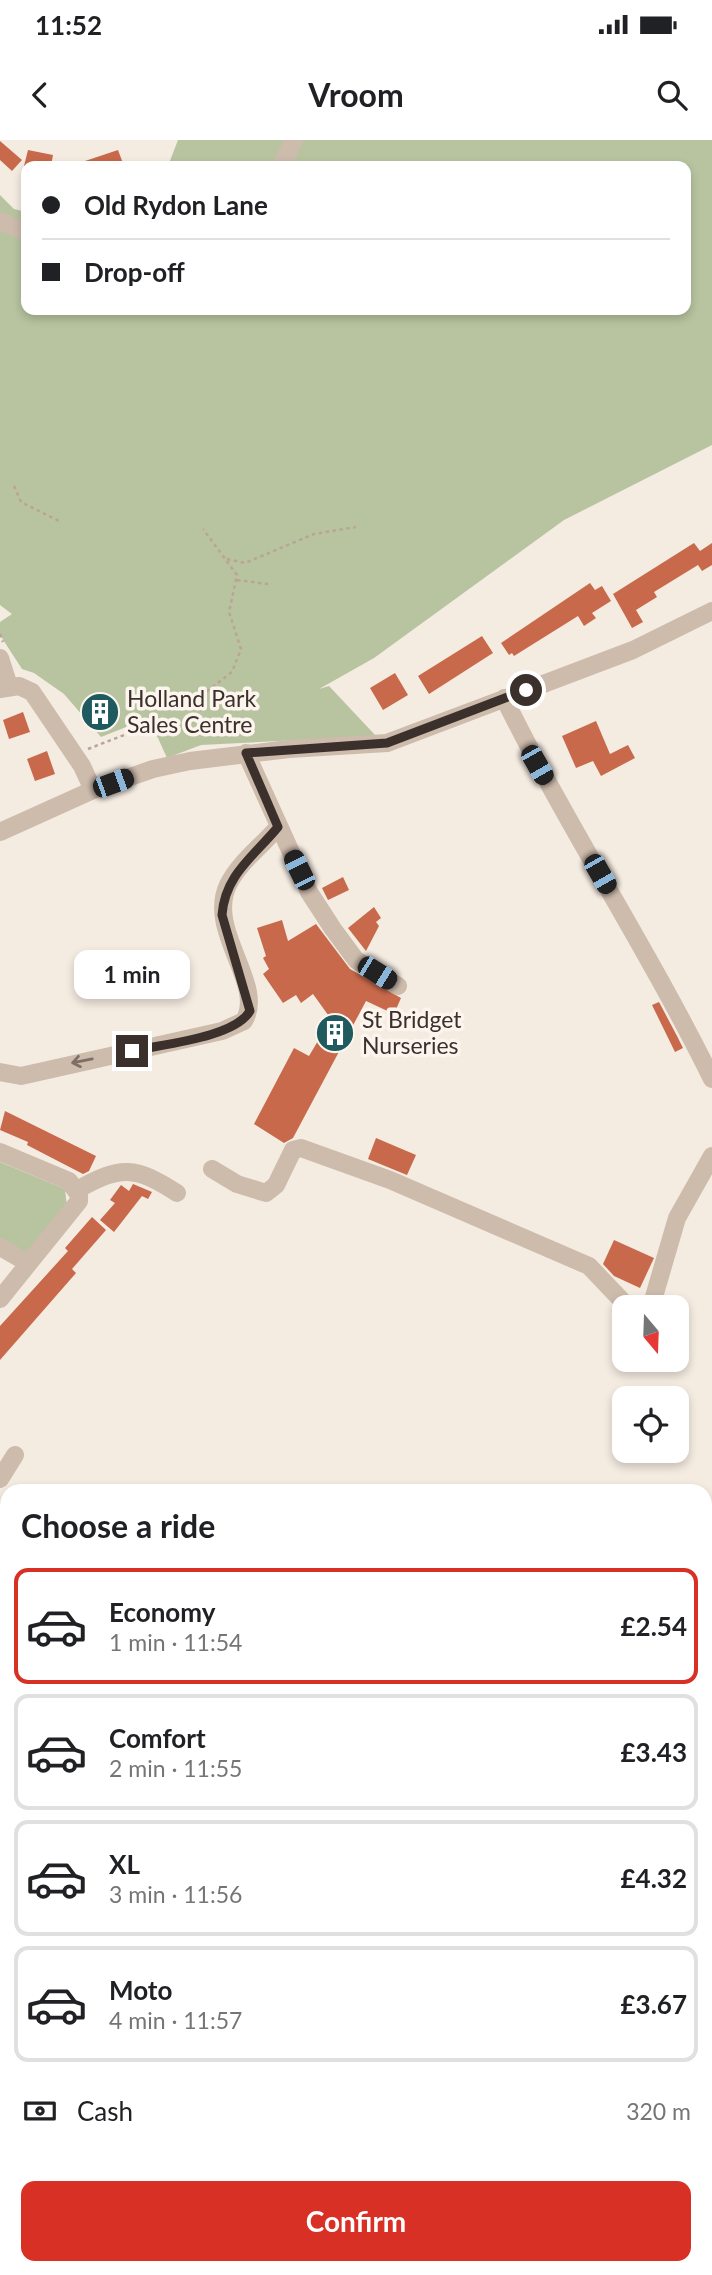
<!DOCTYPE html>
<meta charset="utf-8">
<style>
:root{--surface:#fff;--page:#f2f2f2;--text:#202124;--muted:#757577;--line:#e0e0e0;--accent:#d93025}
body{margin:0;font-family:Lato,sans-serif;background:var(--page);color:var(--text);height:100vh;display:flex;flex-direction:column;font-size:26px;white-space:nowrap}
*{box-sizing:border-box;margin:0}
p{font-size:23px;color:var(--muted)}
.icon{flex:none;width:38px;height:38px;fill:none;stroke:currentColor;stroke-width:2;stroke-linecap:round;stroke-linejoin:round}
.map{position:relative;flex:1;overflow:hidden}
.details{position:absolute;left:0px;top:1344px;width:712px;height:791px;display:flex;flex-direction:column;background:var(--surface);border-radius:21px 21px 0 0;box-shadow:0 4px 10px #0003}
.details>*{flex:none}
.hud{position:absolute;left:21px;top:21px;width:670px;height:154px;border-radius:14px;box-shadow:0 4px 10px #0003;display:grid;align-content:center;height:154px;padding:0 21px;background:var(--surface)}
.needle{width:46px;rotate:161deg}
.buttons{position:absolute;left:612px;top:1155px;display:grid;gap:14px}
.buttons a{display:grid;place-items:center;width:77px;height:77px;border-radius:14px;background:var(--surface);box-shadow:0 4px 10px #0003;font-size:35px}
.end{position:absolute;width:32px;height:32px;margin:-16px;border:9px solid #3b302b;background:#fff;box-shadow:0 0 0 4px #fff}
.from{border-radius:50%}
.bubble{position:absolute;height:49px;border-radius:14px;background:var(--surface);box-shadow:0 4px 10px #0003;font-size:23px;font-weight:700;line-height:49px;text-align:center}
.car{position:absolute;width:21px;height:42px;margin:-21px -10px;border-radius:9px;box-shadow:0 0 5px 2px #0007;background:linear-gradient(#222 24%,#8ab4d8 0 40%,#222 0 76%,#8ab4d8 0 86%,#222 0)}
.hud b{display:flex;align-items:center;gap:24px;height:66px;font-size:26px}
.hud b+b{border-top:2px solid var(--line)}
.hud i{width:18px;height:18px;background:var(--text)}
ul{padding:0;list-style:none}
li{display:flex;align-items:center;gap:21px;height:116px;margin:0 14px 10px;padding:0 7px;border:4px solid var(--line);border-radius:14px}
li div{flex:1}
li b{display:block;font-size:26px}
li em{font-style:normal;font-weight:700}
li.current{border-color:var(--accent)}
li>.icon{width:63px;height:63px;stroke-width:1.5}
h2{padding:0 21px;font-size:32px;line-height:84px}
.pay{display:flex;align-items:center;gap:18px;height:77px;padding:0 21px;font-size:26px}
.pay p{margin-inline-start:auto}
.action{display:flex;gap:14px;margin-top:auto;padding:14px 21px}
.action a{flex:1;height:80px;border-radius:14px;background:var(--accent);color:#fff;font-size:28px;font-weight:700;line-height:80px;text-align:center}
.status{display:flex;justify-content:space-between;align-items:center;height:49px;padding:0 35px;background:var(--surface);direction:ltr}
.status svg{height:19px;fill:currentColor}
header{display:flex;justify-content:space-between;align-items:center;height:91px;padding:0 21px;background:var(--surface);font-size:32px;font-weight:700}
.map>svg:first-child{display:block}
</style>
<div class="status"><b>11:52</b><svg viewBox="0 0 49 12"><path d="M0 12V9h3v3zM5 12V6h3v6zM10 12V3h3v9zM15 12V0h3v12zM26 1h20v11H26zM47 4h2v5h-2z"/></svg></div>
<header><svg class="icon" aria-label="back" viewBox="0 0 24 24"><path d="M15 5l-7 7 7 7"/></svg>Vroom<svg class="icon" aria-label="search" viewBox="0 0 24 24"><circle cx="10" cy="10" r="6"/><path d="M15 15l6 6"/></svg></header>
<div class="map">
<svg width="712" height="2135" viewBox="0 0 712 2135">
<rect width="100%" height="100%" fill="#f4ebe1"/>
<path fill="#b8c4a0" d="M 178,0 L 712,0 L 712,305 L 564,380 L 374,518 L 319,549 L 329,546 L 376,596 L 201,605 L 167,618 L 158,598 L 144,580 L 101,597 L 64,554 L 34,533 L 22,529 L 0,495 L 0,482 L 12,474 L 0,465 L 0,55 L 14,69 L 26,72 L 26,170 L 686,170 L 686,26 L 168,26 Z
M 0,1022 L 65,1049 L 67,1067 L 24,1117 L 0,1102 Z
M 7,2119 L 7,2128 L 191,2128 L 182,2135 L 0,2135 L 0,2127 Z"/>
<path fill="#c8694b" d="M 0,1 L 22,20 L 12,31 L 0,20 Z
M 28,10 L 53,15 L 51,26 L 24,26 Z
M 118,10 L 124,26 L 76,26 L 76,24 Z
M 694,403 L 700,411 L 712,403 L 712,425 L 702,431 L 698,425 L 654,452 L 657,457 L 636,470 L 643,482 L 632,488 L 613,454 Z
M 590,443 L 595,450 L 602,446 L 611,461 L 592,473 L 596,478 L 584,486 L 578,476 L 514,516 L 512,513 L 509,515 L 501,503 Z
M 482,496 L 493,513 L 429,554 L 418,536 Z
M 395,533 L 408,555 L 383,570 L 370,548 Z
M 23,572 L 30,592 L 9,599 L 3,580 Z
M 596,581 L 610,614 L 628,605 L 635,618 L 601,636 L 593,621 L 576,628 L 562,596 Z
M 47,611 L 55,634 L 35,641 L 27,619 Z
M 343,737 L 349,750 L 328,760 L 322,748 Z
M 374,767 L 381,778 L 376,782 L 379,786 L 366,811 L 348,788 Z
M 282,780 L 288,801 L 316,784 L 350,829 L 401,858 L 394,874 L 366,861 L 293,998 L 284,1003 L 254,984 L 294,908 L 309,916 L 331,879 L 313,854 L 301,863 L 296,855 L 283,863 L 263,834 L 269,829 L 263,818 L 266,816 L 257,788 Z
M 659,862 L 677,896 L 683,908 L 675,912 L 652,865 Z
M 5,971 L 96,1016 L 89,1031 L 83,1034 L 27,1005 L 28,1002 L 0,990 Z
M 376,998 L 416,1015 L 407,1035 L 368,1019 Z
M 133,1044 L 152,1052 L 148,1059 L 142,1056 L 114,1092 L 100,1080 L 115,1063 L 110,1060 L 121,1045 L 129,1051 Z
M 92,1077 L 106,1090 L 72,1129 L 76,1133 L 0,1220 L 0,1186 L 68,1111 L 65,1108 Z
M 614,1100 L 654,1118 L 640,1148 L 614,1136 L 603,1124 Z"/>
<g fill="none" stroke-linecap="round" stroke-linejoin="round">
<path stroke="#b9a596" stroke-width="2.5" stroke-dasharray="3.5 3.5" stroke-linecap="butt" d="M 14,346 L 21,362 L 59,381
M 227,419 L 245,423 L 314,394 L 356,387
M 237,440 L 268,444
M 0,494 L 3,502
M 192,582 L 200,573 L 206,552 L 232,532 L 241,509 L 229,472 L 237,435 L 203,389
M 88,609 L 137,590
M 0,1441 L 7,1440
M 705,1687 L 712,1685
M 705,1955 L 712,1957
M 623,2128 L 635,2135
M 280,2135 L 284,2128
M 584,2135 L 589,2128"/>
<path stroke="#cdbbac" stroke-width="18" d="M 281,26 L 294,0
M 0,81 L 26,92
M 0,518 L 9,546
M 0,549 L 19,546 L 32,552 L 82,626 L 93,650
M 504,558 C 568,688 648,809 712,939
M 246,613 L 309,752 L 333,789 L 356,820 L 398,846
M 0,692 L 93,650 L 153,629 L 190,621 L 289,609 L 387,603 L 633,510 L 712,471
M 0,932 L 21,936 L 222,891 L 244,881 C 266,844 206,791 228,745 C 239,722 262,706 278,687
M 0,1012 L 69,1041 L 79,1055 L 79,1061 L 0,1159
M 212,1029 L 237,1044 L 266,1053 L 276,1045 L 293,1010 L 301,1008 L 390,1040 L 589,1126 L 628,1167
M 77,1050 C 121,1025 135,1026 177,1053
M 0,1107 L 28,1123
M 651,1167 L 677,1078 L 712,1016
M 0,1339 L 15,1315
M 0,1371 L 7,1385
M 0,1420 L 7,1406
M 0,1960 L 7,1953
M 705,1975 L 712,1977
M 0,2073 L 7,2066
M 219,2128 L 229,2135
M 389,2128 L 400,2135
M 474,2128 L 485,2135
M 555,2128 L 566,2135
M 669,2128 L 683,2135
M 195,2135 L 204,2128
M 498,2135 L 503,2128"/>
<path stroke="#7d675c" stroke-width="18" d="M 705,1502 L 712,1497
M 705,1549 L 712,1545
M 705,1577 L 712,1573
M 705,1626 L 712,1623
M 0,2042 L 7,2035
M 0,2098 L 7,2090"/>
</g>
<defs><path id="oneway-shaft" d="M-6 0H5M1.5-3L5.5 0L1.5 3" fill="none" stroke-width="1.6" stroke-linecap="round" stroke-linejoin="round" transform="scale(1.75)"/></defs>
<use stroke="#7d6f65" href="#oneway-shaft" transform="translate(82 921) rotate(169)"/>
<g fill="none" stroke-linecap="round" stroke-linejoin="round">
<path stroke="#3b302b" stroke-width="9" d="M 132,911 C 162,904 234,898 250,871 L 222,775 C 225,735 253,717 278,687 L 246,613 L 387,603 L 526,550"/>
</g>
<defs>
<g id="building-disc" transform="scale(2.0125)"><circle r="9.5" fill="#1f5a5e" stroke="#fbf5ee"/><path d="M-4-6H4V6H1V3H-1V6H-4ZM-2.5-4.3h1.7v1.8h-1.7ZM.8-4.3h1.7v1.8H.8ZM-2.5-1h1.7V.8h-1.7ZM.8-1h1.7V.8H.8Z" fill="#fff"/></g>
</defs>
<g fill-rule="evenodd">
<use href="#building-disc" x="100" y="572"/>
<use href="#building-disc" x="335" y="893"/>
</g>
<g text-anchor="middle" stroke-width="7" stroke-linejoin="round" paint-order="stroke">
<g font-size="23" fill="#3b302b" stroke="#fbf5ee" text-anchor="start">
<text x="127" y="567">Holland Park<tspan x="127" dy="26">Sales Centre</tspan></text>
<text x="362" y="888">St Bridget<tspan x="362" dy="26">Nurseries</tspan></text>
</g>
</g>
</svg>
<div class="buttons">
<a><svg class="needle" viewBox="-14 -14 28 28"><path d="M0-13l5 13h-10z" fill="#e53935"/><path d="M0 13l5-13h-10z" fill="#757577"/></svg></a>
<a><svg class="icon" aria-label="locate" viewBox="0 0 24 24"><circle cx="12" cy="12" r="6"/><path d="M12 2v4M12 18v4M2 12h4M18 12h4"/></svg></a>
</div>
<i class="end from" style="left:526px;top:550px"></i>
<i class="end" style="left:132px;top:911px"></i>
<div class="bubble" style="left:74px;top:810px;width:116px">1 min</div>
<i class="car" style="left:537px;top:625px;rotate:150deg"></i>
<i class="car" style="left:113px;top:643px;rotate:70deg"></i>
<i class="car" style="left:299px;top:730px;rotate:334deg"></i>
<i class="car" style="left:600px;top:734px;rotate:150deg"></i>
<i class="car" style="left:377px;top:833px;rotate:122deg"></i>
<div class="hud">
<b><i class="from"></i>Old Rydon Lane</b>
<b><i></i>Drop-off</b>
</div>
<section class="details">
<h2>Choose a ride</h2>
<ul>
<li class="current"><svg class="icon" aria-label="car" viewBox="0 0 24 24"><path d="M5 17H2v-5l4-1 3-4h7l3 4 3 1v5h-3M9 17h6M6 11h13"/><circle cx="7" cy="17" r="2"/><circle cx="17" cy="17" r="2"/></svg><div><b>Economy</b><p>1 min · 11:54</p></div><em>£2.54</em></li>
<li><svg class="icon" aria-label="car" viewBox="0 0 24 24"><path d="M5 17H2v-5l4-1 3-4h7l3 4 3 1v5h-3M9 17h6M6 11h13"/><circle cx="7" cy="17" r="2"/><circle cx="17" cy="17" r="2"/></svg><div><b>Comfort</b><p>2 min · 11:55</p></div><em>£3.43</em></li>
<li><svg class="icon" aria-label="car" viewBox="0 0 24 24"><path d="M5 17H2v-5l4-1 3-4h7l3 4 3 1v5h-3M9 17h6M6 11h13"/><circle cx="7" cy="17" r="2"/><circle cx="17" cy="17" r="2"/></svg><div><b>XL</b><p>3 min · 11:56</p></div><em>£4.32</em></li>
<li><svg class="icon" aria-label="car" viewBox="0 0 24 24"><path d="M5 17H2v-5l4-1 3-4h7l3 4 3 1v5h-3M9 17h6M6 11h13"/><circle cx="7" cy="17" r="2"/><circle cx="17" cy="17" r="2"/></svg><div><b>Moto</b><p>4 min · 11:57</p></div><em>£3.67</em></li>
</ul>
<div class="pay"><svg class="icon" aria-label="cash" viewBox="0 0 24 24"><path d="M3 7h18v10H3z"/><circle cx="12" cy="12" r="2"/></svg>Cash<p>320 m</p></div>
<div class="action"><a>Confirm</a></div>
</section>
</div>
